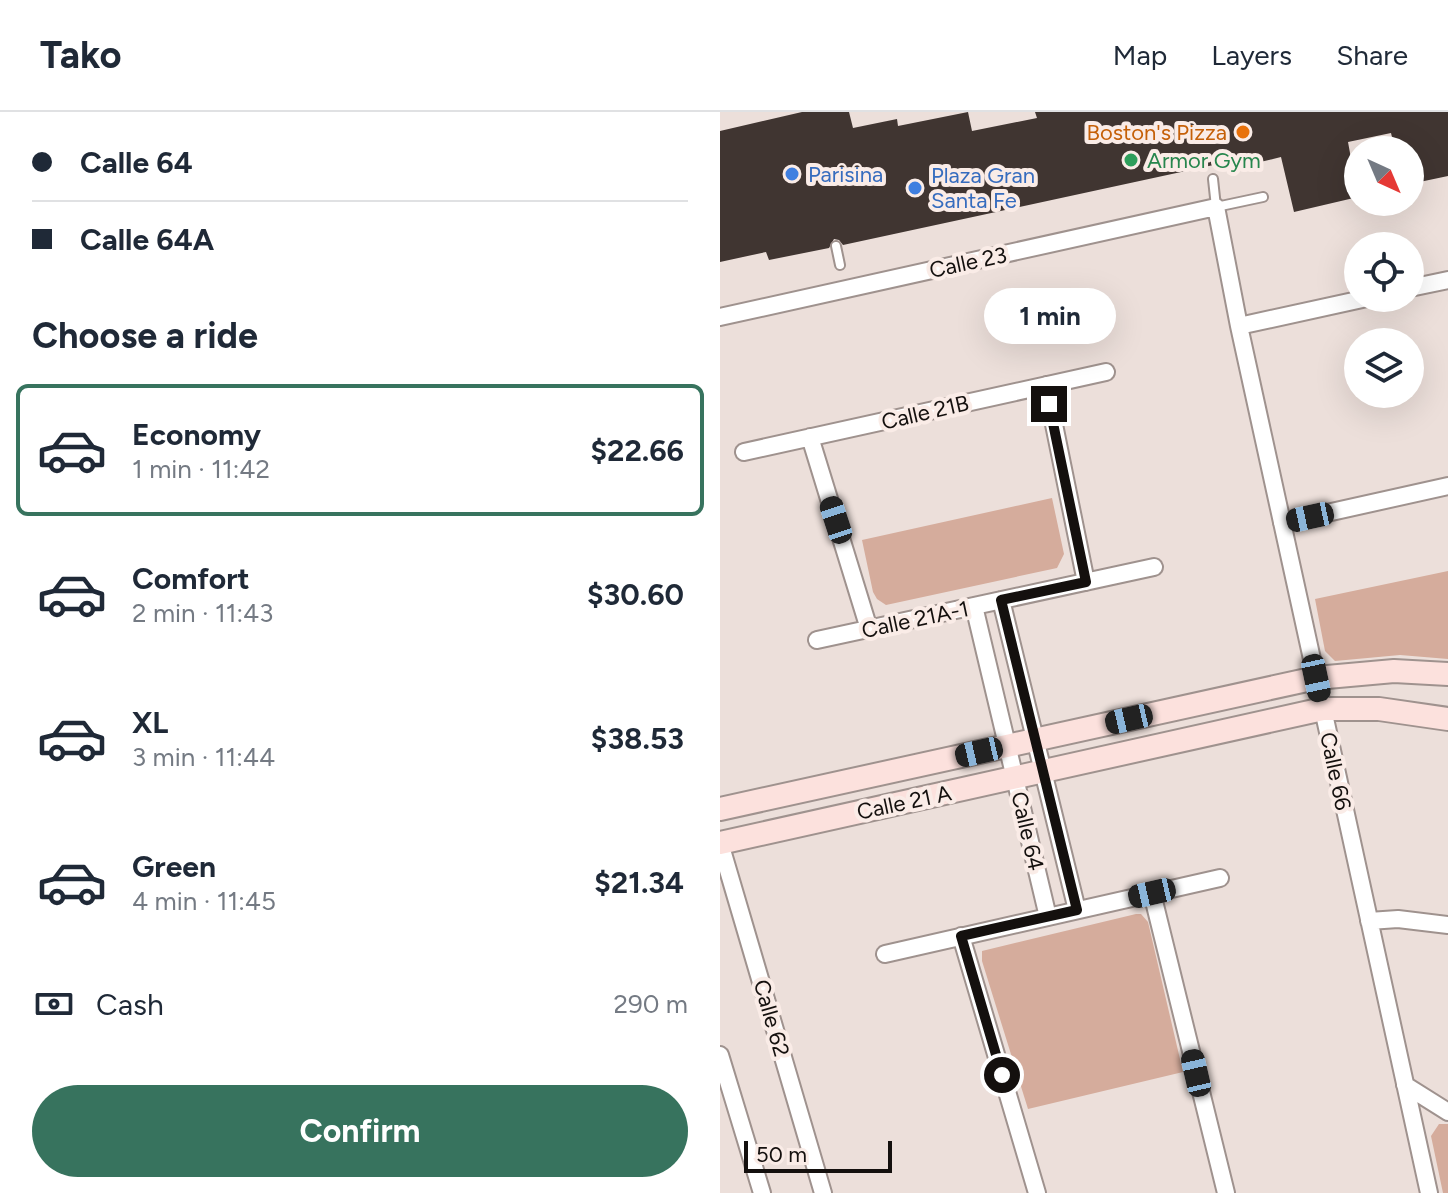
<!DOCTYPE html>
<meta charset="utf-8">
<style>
:root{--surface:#fff;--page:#f2f2f3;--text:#1f2937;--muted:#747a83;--line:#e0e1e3;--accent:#37735e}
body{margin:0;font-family:Figtree,sans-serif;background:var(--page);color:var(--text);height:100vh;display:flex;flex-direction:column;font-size:30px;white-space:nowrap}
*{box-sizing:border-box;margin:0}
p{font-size:26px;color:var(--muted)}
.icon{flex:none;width:44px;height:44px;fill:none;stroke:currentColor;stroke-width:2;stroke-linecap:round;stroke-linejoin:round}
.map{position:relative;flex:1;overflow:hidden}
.drawer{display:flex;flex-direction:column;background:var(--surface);width:720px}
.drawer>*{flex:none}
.top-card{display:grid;align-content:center;height:176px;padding:0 32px;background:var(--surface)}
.needle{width:52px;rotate:136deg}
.fabs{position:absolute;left:624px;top:24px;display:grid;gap:16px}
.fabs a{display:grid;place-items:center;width:80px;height:80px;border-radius:50%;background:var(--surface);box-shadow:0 8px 32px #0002;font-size:40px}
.scale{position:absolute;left:24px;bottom:20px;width:148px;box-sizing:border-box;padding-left:8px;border:4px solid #14100e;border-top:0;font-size:22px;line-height:28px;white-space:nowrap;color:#14100e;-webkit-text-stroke:6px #faece7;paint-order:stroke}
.end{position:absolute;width:36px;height:36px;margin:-18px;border:10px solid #14100e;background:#fff;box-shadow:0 0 0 4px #fff}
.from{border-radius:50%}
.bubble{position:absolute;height:56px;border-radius:28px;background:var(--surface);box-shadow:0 8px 32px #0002;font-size:26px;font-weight:700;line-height:56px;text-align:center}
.car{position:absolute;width:24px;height:48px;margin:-24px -12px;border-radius:10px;box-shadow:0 0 6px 2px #0007;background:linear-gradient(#222 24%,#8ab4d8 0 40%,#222 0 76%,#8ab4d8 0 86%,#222 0)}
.top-card b{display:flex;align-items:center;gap:28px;height:76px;font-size:30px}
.top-card b+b{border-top:2px solid var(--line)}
.top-card i{width:20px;height:20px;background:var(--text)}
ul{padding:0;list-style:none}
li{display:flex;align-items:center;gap:24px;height:132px;margin:0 16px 12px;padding:0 16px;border:4px solid transparent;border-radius:12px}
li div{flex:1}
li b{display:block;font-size:30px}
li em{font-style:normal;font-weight:700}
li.active{border-color:var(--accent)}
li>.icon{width:72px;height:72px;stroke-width:1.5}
h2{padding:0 32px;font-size:36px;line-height:96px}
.pay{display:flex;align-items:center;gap:20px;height:88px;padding:0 32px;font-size:30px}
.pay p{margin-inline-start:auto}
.cta{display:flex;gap:16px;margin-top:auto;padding:16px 32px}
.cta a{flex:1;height:92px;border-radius:48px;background:var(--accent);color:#fff;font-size:32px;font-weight:700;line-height:92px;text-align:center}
header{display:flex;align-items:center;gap:48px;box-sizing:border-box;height:112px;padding:0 40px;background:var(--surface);border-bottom:2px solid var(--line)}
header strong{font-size:38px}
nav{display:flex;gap:44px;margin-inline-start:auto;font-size:28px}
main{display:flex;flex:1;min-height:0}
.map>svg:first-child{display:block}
</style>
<header>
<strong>Tako</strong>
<nav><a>Map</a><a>Layers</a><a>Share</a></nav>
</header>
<main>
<section class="drawer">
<div class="top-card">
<b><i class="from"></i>Calle 64</b>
<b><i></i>Calle 64A</b>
</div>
<h2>Choose a ride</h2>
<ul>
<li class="active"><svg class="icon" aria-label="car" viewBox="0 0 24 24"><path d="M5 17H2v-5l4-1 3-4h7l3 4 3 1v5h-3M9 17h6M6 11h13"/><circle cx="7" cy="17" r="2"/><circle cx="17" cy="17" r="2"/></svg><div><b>Economy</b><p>1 min · 11:42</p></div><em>$22.66</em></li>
<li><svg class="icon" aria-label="car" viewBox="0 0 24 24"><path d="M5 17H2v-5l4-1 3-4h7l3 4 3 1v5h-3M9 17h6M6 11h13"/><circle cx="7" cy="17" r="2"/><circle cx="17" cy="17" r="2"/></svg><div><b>Comfort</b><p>2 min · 11:43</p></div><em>$30.60</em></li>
<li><svg class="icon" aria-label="car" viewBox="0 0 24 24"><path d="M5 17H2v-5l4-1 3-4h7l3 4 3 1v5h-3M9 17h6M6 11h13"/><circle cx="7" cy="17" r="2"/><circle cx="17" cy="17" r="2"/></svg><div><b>XL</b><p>3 min · 11:44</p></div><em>$38.53</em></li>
<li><svg class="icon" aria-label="car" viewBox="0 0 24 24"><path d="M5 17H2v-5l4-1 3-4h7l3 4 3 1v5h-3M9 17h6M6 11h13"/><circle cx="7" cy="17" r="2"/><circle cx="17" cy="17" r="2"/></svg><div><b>Green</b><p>4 min · 11:45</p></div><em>$21.34</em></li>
</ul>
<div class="pay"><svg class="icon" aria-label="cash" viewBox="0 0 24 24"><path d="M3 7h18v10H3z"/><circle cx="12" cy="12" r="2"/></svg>Cash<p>290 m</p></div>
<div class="cta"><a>Confirm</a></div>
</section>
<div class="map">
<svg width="728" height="1081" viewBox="0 0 728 1081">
<rect width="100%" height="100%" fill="#ecdfda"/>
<path fill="#d5ac9c" d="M 332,386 L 344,442 L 337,456 L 166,493 L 157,487 L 153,480 L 142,428 Z
M 728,459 L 728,547 L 680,543 L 615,549 L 605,539 L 595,487 Z
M 416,802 L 421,802 L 428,810 L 463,960 L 308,997 L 262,849 L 262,839 Z
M 719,1012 L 728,1012 L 728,1081 L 723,1081 L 711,1024 Z"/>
<path fill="#403531" d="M 82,0 L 129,0 L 133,16 L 177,7 L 178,14 L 248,0 L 252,19 L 317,6 L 315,0 L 728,0 L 728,64 L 690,72 L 690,38 L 675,38 L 671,21 L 628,30 L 638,85 L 574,100 L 561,45 L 536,51 L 535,44 L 123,133 L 119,128 L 114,127 L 109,136 L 49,148 L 46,140 L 0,150 L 0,19 Z"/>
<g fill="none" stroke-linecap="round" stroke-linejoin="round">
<g stroke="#9f928e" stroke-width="12">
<path id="service" d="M 493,67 L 496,95 L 543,85
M 116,134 L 120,153"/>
</g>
<g stroke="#9f928e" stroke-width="20">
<path id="minor" d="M 690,176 L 728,168
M 0,205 L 496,95 L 519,214 L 709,1081
M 519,214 L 647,186
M 326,273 L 366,470
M 90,325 L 149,517
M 24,340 L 386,260
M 562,411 L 728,374
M 281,488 L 357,798
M 254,494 L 328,805
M 97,528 L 434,455
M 0,731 L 103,1081
M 432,781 L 506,1081
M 649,809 L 678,807 L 728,813
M 241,824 L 317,1081
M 165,842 L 500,766
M 0,943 L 42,1081
M 685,973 L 728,1000"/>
</g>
<g stroke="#9f928e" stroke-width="26">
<path id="secondary" d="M 0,697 L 596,566 L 674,559 L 728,562
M 0,731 L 603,597 L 659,597 L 728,607"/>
</g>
<use href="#service" stroke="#fff" stroke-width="8"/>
<use href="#minor" stroke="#fff" stroke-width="16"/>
<use href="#secondary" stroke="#fce1dd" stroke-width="22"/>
</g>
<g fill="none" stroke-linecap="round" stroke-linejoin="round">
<path stroke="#14100e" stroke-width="10" d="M 282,963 L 241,824 L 357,798 L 281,488 L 366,470 L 329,292"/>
</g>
<circle fill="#e8710a" stroke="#faece7" stroke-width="3" cx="523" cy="20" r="8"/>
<circle fill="#2e9e5b" stroke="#faece7" stroke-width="3" cx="411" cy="48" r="8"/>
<g fill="#3f7fe0" stroke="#faece7" stroke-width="3">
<circle cx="72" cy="62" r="8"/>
<circle cx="195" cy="76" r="8"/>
</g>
<g text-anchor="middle" stroke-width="8" stroke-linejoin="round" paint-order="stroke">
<g font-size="22" fill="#c56008" stroke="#faece7" text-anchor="end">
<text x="507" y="28">Boston's Pizza</text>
</g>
<g font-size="22" fill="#27864d" stroke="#faece7" text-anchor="start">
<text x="427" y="56">Armor Gym</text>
</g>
<g font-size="22" fill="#366cbe" stroke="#faece7" text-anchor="start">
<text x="88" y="70">Parisina</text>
<text x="211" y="71">Plaza Gran<tspan x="211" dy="25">Santa Fe</tspan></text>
</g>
<g font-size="22" fill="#14100e" stroke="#faece7">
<text transform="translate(248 150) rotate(-12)" y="8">Calle 23</text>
<text transform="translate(205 300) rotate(-13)" y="8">Calle 21B</text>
<text transform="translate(195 507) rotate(-12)" y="8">Calle 21A-1</text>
<text transform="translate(616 659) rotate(78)" y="8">Calle 66</text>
<text transform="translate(184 690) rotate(-12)" y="8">Calle 21 A</text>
<text transform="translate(308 719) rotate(77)" y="8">Calle 64</text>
<text transform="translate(52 906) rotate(74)" y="8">Calle 62</text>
</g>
</g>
</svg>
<div class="fabs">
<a><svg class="needle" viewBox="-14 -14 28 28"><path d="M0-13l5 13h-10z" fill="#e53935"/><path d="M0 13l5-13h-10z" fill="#747a83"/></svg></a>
<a><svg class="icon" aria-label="locate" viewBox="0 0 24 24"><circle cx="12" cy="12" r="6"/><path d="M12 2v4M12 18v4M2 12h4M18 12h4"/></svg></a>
<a><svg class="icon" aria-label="layers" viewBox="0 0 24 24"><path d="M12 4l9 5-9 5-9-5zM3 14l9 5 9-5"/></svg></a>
</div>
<div class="scale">50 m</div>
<i class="end from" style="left:282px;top:963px"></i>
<i class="end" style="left:329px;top:292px"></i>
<div class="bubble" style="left:264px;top:176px;width:132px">1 min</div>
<i class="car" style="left:590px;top:405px;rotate:258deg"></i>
<i class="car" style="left:116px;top:408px;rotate:342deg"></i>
<i class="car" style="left:596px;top:566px;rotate:168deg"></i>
<i class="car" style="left:409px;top:607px;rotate:257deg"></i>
<i class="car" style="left:259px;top:640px;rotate:257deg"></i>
<i class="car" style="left:432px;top:781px;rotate:257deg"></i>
<i class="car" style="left:476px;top:961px;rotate:347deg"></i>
</div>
</main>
